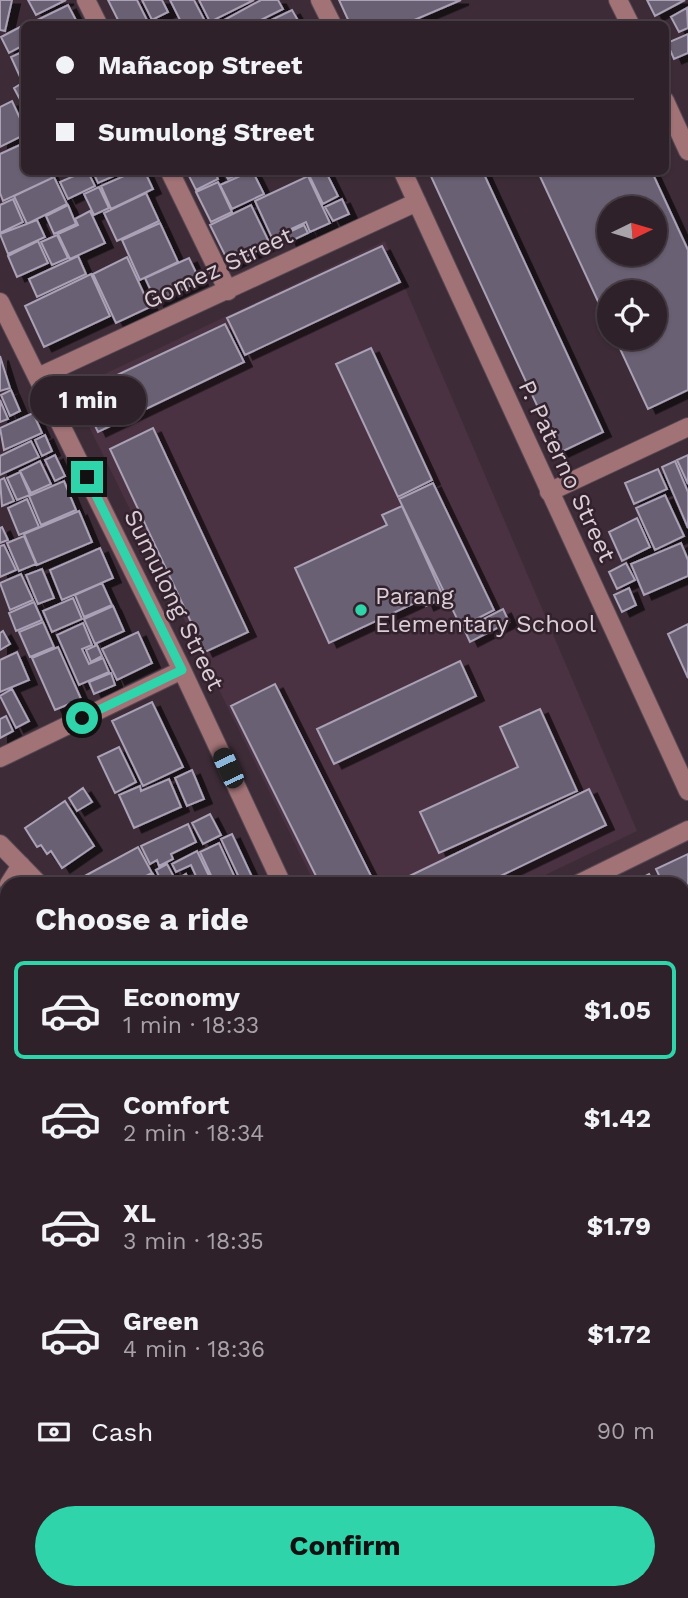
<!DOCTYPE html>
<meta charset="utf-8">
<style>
:root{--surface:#2e2129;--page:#3a2e35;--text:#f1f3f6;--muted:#a7a3a8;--line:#493e46;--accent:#30d4aa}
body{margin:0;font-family:"Work Sans",sans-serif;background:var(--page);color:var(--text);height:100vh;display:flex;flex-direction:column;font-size:26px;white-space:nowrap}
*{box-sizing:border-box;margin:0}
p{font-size:23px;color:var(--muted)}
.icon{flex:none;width:38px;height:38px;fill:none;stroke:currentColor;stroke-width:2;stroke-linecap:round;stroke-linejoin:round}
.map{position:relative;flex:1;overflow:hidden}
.drawer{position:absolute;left:0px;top:877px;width:690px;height:723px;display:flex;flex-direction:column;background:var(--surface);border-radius:21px 21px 0 0;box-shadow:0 2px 5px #0004,0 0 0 2px var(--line)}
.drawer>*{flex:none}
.hud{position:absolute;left:21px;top:21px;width:648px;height:154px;border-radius:10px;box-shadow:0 2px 5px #0004,0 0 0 2px var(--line);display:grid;align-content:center;height:154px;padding:0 35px;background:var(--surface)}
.needle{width:46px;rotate:85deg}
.tools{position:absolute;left:597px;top:196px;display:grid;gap:14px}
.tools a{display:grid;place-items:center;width:70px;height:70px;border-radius:50%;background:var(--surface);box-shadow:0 2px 5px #0004,0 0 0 2px var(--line);font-size:35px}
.end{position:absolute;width:32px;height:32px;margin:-16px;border:9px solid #30d4aa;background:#111;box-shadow:0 0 0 4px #111}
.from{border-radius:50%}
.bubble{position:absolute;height:49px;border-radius:24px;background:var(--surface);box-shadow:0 2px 5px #0004,0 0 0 2px var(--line);font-size:23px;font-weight:700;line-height:49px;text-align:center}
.car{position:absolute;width:21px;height:42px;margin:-21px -10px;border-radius:9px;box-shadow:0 0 5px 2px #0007;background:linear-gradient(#222 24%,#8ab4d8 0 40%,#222 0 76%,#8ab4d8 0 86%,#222 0)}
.hud b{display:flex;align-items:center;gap:24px;height:66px;font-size:26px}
.hud b+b{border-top:2px solid var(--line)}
.hud i{width:18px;height:18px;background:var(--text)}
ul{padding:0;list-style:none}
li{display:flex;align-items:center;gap:21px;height:98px;margin:0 14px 10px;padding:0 21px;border:4px solid transparent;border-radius:10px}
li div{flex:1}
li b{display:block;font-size:26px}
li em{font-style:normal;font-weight:700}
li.current{border-color:var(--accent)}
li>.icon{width:63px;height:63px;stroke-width:1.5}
h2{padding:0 35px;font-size:32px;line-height:84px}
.pay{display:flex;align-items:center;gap:18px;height:77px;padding:0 35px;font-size:26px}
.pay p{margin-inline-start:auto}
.cta{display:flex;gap:14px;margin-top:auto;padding:14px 35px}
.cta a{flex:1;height:80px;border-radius:42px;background:var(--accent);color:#111;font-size:28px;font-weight:700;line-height:80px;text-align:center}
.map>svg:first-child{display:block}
</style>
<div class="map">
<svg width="688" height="1598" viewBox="0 0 688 1598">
<defs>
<filter id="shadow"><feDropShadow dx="8" dy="4.5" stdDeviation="0" flood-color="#0009"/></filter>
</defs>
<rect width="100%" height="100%" fill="#3d2c37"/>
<path fill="#4a3242" d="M 385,241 L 637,831 L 526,884 L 315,884 L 71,390 Z"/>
<path fill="#696073" stroke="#aaa1b6" stroke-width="2" fill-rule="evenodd" filter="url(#shadow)" d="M 0,0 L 12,0 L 5,31 L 0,30 Z
M 28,0 L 66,0 L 36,15 Z
M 108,0 L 137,0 L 148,22 L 120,24 Z
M 142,0 L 162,0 L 168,12 L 152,20 Z
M 170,0 L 194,0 L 206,23 L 182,24 Z
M 199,0 L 254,0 L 210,22 Z
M 261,0 L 278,0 L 283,9 L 253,24 L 217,24 Z
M 339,0 L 461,0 L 405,24 L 350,24 Z
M 647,0 L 685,0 L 655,16 Z
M 68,5 L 78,24 L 34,24 L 33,22 Z
M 687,8 L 688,28 L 679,32 L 671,17 Z
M 292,10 L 300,24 L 263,24 Z
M 24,25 L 24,45 L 9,53 L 1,37 Z
M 688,34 L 688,53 L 674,59 L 667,43 Z
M 24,51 L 24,78 L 21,79 L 11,57 Z
M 24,82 L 24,107 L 14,88 Z
M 12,101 L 24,127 L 24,135 L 0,147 L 0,107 Z
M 24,143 L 24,172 L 49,172 L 52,178 L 3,201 L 0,193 L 0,154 Z
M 83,172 L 88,172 L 95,186 L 68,199 L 60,182 Z
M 93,172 L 123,172 L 98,183 Z
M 133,172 L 145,172 L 153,189 L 111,209 L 101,186 Z
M 187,172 L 215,172 L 218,179 L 196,190 Z
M 224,172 L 243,172 L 228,179 Z
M 249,172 L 253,172 L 264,194 L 232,209 L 220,185 Z
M 326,172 L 338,196 L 323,204 L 308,173 Z
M 429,172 L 483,172 L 603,432 L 559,453 Z
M 538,172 L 652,172 L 688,250 L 688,390 L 648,409 L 615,338 L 654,338 L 654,292 L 609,292 L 609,325 ZM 609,208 L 654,208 L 654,254 L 609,254 Z
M 308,176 L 330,223 L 310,232 L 306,222 L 272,238 L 255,201 Z
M 54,177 L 67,204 L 27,224 L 14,196 Z
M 218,182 L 232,212 L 211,222 L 196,192 Z
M 99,187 L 109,208 L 94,215 L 84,194 Z
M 146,193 L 159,221 L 117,241 L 104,213 Z
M 13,199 L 23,222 L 0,233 L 0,205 Z
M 342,199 L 349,214 L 333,221 L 325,207 Z
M 68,205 L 76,224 L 54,234 L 46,216 Z
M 251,205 L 270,244 L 230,265 L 210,225 Z
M 90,211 L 105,243 L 70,259 L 58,234 L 78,225 L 75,219 Z
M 37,220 L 45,237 L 8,254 L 0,234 Z
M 160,223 L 178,262 L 140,280 L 122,240 Z
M 304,225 L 308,233 L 289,242 L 285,234 Z
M 57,235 L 68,258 L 52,265 L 41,242 Z
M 38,241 L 48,263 L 17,277 L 8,256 Z
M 382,246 L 400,282 L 245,355 L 227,318 Z
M 78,256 L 86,274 L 37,297 L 29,279 Z
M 127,257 L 150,307 L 116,323 L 93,274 Z
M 189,258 L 200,281 L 156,302 L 145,278 Z
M 91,274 L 110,316 L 44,347 L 25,306 Z
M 225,324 L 244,362 L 98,432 L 79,393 Z
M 371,348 L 432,480 L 398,497 L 336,364 Z
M 0,356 L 10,388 L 0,391 Z
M 11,390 L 20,411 L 10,416 L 1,395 Z
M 0,400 L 8,419 L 0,422 Z
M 33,413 L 42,433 L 4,450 L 0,428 Z
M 153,428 L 248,632 L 205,652 L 110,449 Z
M 45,435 L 52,451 L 42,456 L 35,440 Z
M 31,441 L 39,457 L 0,475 L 0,456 Z
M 55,455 L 65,476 L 55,481 L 45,460 Z
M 688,455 L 688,484 L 677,460 Z
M 40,461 L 51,484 L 31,493 L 20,471 Z
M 675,461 L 688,492 L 688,528 L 662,467 Z
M 658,469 L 667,489 L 634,504 L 625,483 Z
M 20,472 L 30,495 L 17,500 L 7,478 Z
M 4,478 L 14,501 L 2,506 L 0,480 Z
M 64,481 L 76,510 L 41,525 L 29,496 Z
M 433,483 L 494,610 L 461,627 L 399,499 Z
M 665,495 L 684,536 L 655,550 L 636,508 Z
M 27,499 L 39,527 L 19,535 L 8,508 Z
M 402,506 L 444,598 L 426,606 L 423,599 L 329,643 L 295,568 L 387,525 L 382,515 Z
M 79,511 L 92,542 L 37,565 L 24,534 Z
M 637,518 L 650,547 L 622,561 L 609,532 Z
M 2,527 L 8,540 L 0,543 L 0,528 Z
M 24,536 L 36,564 L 19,571 L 7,543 Z
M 681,543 L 688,560 L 688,576 L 644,595 L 631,564 Z
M 4,545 L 16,570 L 0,577 L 0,546 Z
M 100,548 L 113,578 L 62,600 L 50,570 Z
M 626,563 L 635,580 L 617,589 L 609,572 Z
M 42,569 L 54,598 L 38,604 L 26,575 Z
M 21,574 L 33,600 L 10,610 L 0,583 Z
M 102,583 L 112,605 L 84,617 L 75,595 Z
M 629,588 L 636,605 L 622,612 L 614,595 Z
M 73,598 L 82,619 L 52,632 L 43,611 Z
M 34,602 L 42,620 L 16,631 L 9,613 Z
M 113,606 L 124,631 L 95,644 L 84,619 Z
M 503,609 L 509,622 L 470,642 L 464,629 Z
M 43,622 L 54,647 L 30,657 L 19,632 Z
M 83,623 L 92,645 L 82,649 L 89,664 L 103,658 L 109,672 L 79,685 L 57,635 Z
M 688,624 L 688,678 L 668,634 Z
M 3,631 L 10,644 L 0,650 L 0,633 Z
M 138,632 L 152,663 L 117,680 L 102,649 Z
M 97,645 L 102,656 L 91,662 L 86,650 Z
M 58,647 L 81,699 L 55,710 L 32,658 Z
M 17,652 L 29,680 L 0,692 L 0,660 Z
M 460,661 L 476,696 L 334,764 L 317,729 Z
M 111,673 L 115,685 L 94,694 L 89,682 Z
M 275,684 L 375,884 L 320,884 L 231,706 Z
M 12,689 L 29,721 L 16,728 L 0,696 Z
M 152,702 L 183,767 L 143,786 L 112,721 Z
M 540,709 L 577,791 L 439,853 L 420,812 L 518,767 L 500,727 Z
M 6,716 L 13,731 L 0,738 L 0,719 Z
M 119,747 L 136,782 L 115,793 L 98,757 Z
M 192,770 L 204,799 L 187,806 L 175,778 Z
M 169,779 L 181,807 L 134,828 L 119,795 L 140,786 L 141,791 Z
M 83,788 L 92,802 L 77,811 L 69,798 Z
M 589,789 L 606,825 L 484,884 L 393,884 Z
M 65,801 L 94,846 L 62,868 L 51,851 L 47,854 L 41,845 L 37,847 L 25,828 Z
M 210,814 L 221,835 L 203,844 L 192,823 Z
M 188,824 L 196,842 L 171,854 L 173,859 L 159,866 L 157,860 L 150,864 L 141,846 Z
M 232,834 L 253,879 L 242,884 L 221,839 Z
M 219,843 L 237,882 L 233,884 L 215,884 L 200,852 Z
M 138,847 L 152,873 L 130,884 L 124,884 L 121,880 L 115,884 L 70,884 Z
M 197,851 L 210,878 L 199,883 L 191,865 L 176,872 L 172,864 Z
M 688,854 L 688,907 L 682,909 L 682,884 L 663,884 L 656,869 Z
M 167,864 L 174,877 L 162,883 L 156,870 Z
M 153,874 L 158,884 L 134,884 Z
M 186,874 L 191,884 L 169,884 Z
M 649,874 L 654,884 L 630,884 Z
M 688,909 L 688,944 L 682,947 L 682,912 Z
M 688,970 L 688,988 L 686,989 L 682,972 Z
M 3,1025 L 7,1030 L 7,1044 L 4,1046 L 0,1041 L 0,1028 Z
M 682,1026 L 688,1038 L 688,1042 L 682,1045 Z
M 688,1048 L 688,1085 L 682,1087 L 682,1050 Z
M 7,1086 L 7,1105 L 0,1095 Z
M 0,1100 L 7,1109 L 0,1118 Z
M 0,1120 L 7,1129 L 7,1141 L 0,1147 Z
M 682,1145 L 688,1157 L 688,1190 L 682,1193 Z
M 4,1165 L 7,1169 L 7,1194 L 0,1186 L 0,1168 Z
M 688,1193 L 688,1230 L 682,1219 L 682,1196 Z
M 7,1205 L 7,1223 L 0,1214 Z
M 0,1221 L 7,1230 L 7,1250 L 0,1256 Z
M 0,1293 L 7,1302 L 0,1312 Z
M 682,1308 L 688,1320 L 688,1357 L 682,1359 Z
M 7,1315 L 7,1333 L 0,1324 Z
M 7,1337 L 7,1370 L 0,1360 L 0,1342 Z
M 0,1364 L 7,1373 L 7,1397 L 0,1402 Z
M 688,1390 L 688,1411 L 682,1400 L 682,1393 Z
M 688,1416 L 688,1444 L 685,1446 L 682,1419 Z
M 7,1417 L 7,1445 L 2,1449 L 0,1422 Z
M 0,1452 L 7,1462 L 7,1474 L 0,1479 Z
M 688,1465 L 688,1523 L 686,1524 L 682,1516 L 682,1467 Z
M 7,1531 L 7,1571 L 0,1561 L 0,1536 Z
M 687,1536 L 688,1539 L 687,1564 L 682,1554 L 682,1538 Z
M 0,1569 L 7,1579 L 7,1592 L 17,1592 L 21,1598 L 0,1598 Z
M 684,1569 L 688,1578 L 688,1598 L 651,1598 L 649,1592 L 682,1592 Z
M 38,1592 L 47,1592 L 51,1598 L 30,1598 Z
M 51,1592 L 78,1592 L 82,1598 L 55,1598 Z
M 135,1592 L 159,1592 L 161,1595 L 156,1598 L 139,1598 Z
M 285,1592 L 303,1592 L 307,1598 L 277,1598 Z
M 310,1592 L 348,1592 L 350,1596 L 314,1598 Z
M 366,1592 L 398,1592 L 401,1597 L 359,1598 Z
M 440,1592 L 454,1592 L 450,1598 L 436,1598 Z
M 481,1592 L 502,1592 L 498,1598 L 477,1598 Z
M 508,1592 L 523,1592 L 519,1598 L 504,1598 Z
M 525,1592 L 556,1592 L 558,1594 L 555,1598 L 521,1598 Z"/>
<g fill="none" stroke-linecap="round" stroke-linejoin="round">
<g stroke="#594953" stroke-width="20">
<path id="minor" d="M 86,0 L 98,24
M 320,0 L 332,24
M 618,0 L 630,24
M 665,101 L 688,151
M 170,172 L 228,291
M 403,172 L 688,791
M 0,302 L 182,670 L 282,884
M 38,377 L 417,202
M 549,492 L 688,427
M 0,758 L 182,670
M 0,844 L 39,884
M 9,884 L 21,865
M 578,884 L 688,830
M 0,1159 L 7,1154
M 682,1256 L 688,1267
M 0,1272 L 7,1280
M 682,1381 L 688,1378
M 596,1592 L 604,1598
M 248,1598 L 256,1592"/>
</g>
<use href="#minor" stroke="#a17276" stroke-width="18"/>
</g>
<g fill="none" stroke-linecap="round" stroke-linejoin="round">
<path stroke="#30d4aa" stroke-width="9" d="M 82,718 L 182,670 L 87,477"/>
</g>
<circle fill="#30d4aa" stroke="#33222d" stroke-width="2.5" cx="361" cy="610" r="7"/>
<g text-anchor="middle" stroke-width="5" stroke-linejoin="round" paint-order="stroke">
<g font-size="24" fill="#daced5" stroke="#33222d">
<text transform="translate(218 268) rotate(-25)" y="8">Gomez Street</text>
<text transform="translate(567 471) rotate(65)" y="8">P. Paterno Street</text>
<text transform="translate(174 600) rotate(64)" y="8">Sumulong Street</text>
</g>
<g font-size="24" fill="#daced5" stroke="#33222d" text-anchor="start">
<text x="375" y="604">Parang<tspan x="375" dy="28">Elementary School</tspan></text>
</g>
</g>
</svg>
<div class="tools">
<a><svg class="needle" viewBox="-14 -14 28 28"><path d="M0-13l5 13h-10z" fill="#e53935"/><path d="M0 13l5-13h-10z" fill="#a7a3a8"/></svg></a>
<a><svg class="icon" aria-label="locate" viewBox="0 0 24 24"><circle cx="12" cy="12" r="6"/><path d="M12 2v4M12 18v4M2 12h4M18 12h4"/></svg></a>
</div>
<i class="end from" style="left:82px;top:718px"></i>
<i class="end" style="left:87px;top:477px"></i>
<div class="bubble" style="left:30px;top:376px;width:116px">1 min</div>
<i class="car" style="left:228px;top:768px;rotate:335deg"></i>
<div class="hud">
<b><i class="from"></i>Mañacop Street</b>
<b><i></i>Sumulong Street</b>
</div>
<section class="drawer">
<h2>Choose a ride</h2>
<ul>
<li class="current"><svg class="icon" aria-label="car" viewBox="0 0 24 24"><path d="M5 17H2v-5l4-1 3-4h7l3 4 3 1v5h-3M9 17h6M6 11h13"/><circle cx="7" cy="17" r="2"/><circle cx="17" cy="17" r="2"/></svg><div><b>Economy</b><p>1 min · 18:33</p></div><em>$1.05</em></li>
<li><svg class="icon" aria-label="car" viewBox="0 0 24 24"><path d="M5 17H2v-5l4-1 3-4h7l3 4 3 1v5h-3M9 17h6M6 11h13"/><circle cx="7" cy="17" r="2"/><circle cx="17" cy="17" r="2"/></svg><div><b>Comfort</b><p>2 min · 18:34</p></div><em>$1.42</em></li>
<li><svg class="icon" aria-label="car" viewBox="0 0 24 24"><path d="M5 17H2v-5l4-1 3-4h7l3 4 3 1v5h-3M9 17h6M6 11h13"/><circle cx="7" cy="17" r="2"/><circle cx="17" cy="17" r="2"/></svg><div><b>XL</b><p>3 min · 18:35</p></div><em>$1.79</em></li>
<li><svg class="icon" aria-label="car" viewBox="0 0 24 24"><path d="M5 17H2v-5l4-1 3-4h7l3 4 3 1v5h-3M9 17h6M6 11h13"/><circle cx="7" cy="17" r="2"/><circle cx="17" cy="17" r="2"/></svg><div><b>Green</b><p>4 min · 18:36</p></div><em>$1.72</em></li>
</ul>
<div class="pay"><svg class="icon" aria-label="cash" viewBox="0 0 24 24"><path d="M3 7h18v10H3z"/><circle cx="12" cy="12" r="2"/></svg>Cash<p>90 m</p></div>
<div class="cta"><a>Confirm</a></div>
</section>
</div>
